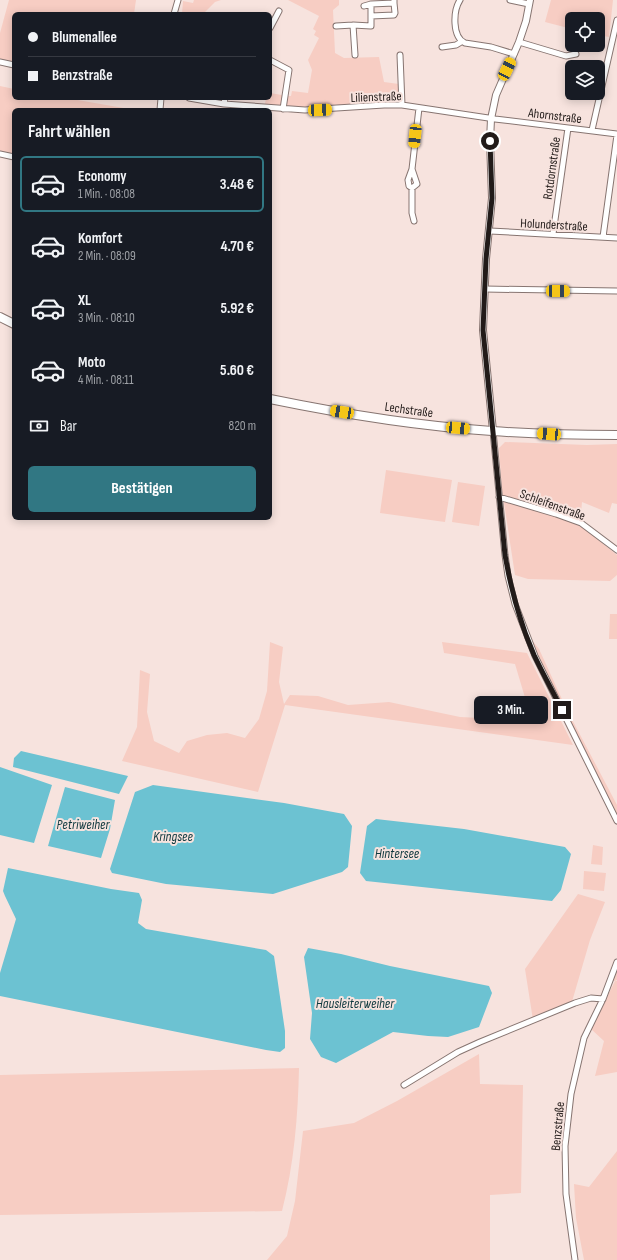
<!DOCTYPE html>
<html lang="de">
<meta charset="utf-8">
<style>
:root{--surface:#171b24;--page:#20242c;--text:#f1f3f6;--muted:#9ea1a6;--line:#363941;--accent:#317783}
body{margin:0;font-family:"Sofia Sans Condensed",sans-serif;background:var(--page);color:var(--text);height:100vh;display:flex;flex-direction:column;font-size:15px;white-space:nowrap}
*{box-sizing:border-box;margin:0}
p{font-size:13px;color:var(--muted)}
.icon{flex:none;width:22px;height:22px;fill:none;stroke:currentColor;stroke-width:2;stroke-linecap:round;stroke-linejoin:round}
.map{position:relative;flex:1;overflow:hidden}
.side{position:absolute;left:12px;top:108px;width:260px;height:412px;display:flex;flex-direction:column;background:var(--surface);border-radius:6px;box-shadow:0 2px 10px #0003}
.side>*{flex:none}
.top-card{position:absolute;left:12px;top:12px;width:260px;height:88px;border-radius:6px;box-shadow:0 2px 10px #0003;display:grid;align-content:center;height:88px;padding:0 16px;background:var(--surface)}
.fabs{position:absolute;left:565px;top:12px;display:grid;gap:8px}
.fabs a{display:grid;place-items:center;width:40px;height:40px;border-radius:6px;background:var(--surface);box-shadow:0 2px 10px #0003;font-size:20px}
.end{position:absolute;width:18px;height:18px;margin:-9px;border:5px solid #221b19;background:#fff;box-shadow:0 0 0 2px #fff}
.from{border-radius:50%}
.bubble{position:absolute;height:28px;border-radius:6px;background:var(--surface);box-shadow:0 2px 10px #0003;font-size:13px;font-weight:700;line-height:28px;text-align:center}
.car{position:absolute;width:12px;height:24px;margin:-12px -6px;border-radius:5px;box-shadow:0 0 3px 1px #0007;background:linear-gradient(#f5c518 24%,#345 0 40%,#f5c518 0 76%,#345 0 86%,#f5c518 0)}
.top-card b{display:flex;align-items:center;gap:14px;height:38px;font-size:15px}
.top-card b+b{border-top:1px solid var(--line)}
.top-card i{width:10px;height:10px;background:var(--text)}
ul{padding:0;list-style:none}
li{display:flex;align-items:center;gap:12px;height:56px;margin:0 8px 6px;padding:0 8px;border:2px solid transparent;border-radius:6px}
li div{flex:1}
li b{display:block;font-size:15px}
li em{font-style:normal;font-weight:700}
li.selected{border-color:var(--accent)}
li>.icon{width:36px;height:36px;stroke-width:1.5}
h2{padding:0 16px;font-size:18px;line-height:48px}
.pay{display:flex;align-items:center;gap:10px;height:44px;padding:0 16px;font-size:15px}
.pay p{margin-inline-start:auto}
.action{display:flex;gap:8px;margin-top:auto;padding:8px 16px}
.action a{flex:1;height:46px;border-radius:6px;background:var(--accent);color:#fff;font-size:16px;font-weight:700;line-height:46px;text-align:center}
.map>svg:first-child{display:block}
</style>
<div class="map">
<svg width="617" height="1260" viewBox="0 0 617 1260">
<rect width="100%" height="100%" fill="#f7e3de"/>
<path fill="#f7cdc3" d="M 9,0 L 136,0 L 134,14 L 14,14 L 14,62 L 0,59 L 0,33 Z
M 194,0 L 221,0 L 215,2 L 203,14 L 182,14 L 183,1 L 193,3 Z
M 288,0 L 339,0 L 339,5 L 333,10 L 335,53 L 344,58 L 379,57 L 384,82 L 399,84 L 401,106 C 356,107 310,111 265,104 L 266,98 L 270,98 L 270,93 L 288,96 L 291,96 L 292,91 L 308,93 L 312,70 L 308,60 L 319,38 L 314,35 L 316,31 L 313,29 L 319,16 Z
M 551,0 L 613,0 L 609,37 L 598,35 L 598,19 L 572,19 L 572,29 L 545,22 Z
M 0,86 L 14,89 L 14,98 L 66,98 L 135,110 L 14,110 L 14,156 L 0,153 Z
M 505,442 L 587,445 L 617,444 L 617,504 L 612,503 L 609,513 L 582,502 L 580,525 L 617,555 L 617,575 L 610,581 L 528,579 L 515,575 L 502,490 L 499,448 Z
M 386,470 L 452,480 L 445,522 L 380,513 Z
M 458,482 L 485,486 L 479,526 L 452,522 Z
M 610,614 L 617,614 L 617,639 L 609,639 Z
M 531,639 L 539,649 L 566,708 L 617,805 L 617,821 L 528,640 Z
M 270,642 L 283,647 L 279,682 L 284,704 L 290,695 L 318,696 L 348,705 L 389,702 L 460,717 L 502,719 L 529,711 L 515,664 L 444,653 L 442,642 L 527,653 L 573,745 L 285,705 L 258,792 L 122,761 L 137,727 L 140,670 L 150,674 L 147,712 L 154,741 L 179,753 L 187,741 L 207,735 L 227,733 L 245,738 L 259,719 L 267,691 Z
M 593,845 L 603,847 L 602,865 L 591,864 Z
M 584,871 L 606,873 L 604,891 L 583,889 Z
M 578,894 L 605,902 L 590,940 L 571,1005 L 533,1020 L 525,969 Z
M 617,962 L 617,980 L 615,981 L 617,981 L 617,1072 L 595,1076 L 604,1041 L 591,1029 L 615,981 L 610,980 Z
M 479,1054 L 480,1084 L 523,1085 L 521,1193 L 490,1195 L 490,1260 L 267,1260 L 287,1236 L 295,1201 L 303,1131 L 354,1123 L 397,1101 Z
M 299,1068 C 298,1116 294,1165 282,1211 L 0,1215 L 0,1075 Z
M 617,1151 L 617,1260 L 584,1260 L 576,1218 L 574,1184 L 589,1187 Z"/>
<path fill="#6cc2d2" d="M 21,751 L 128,776 L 119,794 L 13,767 L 14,758 Z
M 0,767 L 52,785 L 34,843 L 0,835 Z
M 153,785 L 284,803 L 344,814 L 352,826 L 348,867 L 342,872 L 273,894 L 166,884 L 112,873 L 110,869 L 135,792 Z
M 65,787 L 115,800 L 110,829 L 101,858 L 48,846 Z
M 376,819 L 464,829 L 565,847 L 571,854 L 561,890 L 552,901 L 366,881 L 360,873 L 367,826 Z
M 8,868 L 111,889 L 139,893 L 142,900 L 138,923 L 146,929 L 266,950 L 274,956 L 285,1031 L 285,1048 L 280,1052 L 266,1050 L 0,996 L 0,973 L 16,919 L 5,896 L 3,891 Z
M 308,948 L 341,954 L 390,966 L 489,986 L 492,993 L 479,1027 L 448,1037 L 428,1036 L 393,1032 L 336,1063 L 321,1057 L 310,1039 L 312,1013 L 304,957 Z"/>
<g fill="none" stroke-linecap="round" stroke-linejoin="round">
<g stroke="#877571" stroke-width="7">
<path id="minor" d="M 460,0 C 453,11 452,37 465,43 L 491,47 L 514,54
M 510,0 L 529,4
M 364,6 L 371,4
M 174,14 L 178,0
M 371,16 L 394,15 L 395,13 L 394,3
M 336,26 L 353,25
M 270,28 L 279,11
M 519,42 L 566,56 L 576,54
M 442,47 L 456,45 L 461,42
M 355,55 L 353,25 L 371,26 L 371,4 L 394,3 L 394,0
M 400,55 L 402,105
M 270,60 L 289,70 L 283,109
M 0,62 L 14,65
M 189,98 L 224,104 L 305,110 L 384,105 L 402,105 L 495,119 L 617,134
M 224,104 L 225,98
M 160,110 L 161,98
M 592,130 L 617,20
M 0,154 L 14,157
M 412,169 L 417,184 L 412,188 L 409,186 L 408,180 L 412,169 L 419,108
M 412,188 L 412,213 L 414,221
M 490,231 L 617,238
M 553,234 L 568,128
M 603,237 L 617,135
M 485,289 L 617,291
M 493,431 L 505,555 L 508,576 L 515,604 L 535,656 L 617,821
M 499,497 L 556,514 L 581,523 L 617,550
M 404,1085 L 458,1052 L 480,1042 L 575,1003 L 591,998 L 603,999
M 575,1260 L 566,1194 L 565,1146 L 571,1094 L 584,1038 L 603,999 L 617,962"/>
</g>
<g stroke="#877571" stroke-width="8">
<path id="tertiary" d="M 493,431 L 483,330 L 486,259 L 492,198 L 490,141 L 491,119 L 496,95 L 519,42 L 526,21 L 530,0"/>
</g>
<g stroke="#877571" stroke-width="10">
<path id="primary" d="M 0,317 L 14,324
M 270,399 C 343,414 418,426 492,431 C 534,434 575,435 617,435"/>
</g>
<use href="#minor" stroke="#fff" stroke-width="5"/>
<use href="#tertiary" stroke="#fff" stroke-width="6"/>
<use href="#primary" stroke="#fff" stroke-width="8"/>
</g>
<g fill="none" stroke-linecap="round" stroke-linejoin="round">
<path stroke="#221b19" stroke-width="5" d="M 490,141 L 492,198 L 486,259 L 483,330 L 505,555 C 511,590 520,623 534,655 C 543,674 553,692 562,710"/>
</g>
<g text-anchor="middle" stroke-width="4" stroke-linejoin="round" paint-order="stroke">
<g font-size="13" fill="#221b19" stroke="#f7e3de">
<text transform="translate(376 96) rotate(-2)" y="5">Lilienstraße</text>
<text transform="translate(555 115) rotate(7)" y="5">Ahornstraße</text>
<text transform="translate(551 168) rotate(-82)" y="5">Rotdornstraße</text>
<text transform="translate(554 224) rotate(3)" y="5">Holunderstraße</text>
<text transform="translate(409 409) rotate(8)" y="5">Lechstraße</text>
<text transform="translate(553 504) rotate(20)" y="5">Schleifenstraße</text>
<text transform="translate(557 1126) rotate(-85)" y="5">Benzstraße</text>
</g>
<g font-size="14" font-style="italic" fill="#0e383e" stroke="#f7e3de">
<text x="83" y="829">Petriweiher</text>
<text x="173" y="841">Kringsee</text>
<text x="397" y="858">Hintersee</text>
<text x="355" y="1008">Hausleiterweiher</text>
</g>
</g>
</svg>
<div class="fabs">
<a><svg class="icon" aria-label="locate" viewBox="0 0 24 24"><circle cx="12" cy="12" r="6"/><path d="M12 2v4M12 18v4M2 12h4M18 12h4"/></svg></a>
<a><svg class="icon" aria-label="layers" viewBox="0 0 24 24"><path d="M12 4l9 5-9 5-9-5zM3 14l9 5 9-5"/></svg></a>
</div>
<i class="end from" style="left:490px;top:141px"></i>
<i class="end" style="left:562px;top:710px"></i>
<div class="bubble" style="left:474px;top:696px;width:74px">3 Min.</div>
<i class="car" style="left:507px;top:69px;rotate:26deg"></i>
<i class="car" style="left:320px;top:110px;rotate:88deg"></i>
<i class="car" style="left:415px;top:136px;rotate:186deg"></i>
<i class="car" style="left:558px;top:291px;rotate:91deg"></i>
<i class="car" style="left:342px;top:412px;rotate:279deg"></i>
<i class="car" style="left:458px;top:428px;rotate:95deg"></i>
<i class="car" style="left:549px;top:434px;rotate:274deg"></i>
<div class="top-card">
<b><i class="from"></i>Blumenallee</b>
<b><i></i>Benzstraße</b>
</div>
<section class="side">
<h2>Fahrt wählen</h2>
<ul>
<li class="selected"><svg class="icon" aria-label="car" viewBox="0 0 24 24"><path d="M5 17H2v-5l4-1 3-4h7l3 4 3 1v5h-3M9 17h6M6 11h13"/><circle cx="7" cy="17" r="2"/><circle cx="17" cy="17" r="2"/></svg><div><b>Economy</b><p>1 Min. · 08:08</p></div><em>3.48 €</em></li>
<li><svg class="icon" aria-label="car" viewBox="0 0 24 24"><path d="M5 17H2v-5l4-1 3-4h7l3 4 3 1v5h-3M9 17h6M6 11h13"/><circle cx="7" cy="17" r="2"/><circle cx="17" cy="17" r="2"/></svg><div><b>Komfort</b><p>2 Min. · 08:09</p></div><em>4.70 €</em></li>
<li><svg class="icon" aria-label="car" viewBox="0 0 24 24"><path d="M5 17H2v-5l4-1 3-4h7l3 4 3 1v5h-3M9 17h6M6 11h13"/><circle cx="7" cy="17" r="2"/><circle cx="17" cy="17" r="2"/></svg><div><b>XL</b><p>3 Min. · 08:10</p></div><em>5.92 €</em></li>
<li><svg class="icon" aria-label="car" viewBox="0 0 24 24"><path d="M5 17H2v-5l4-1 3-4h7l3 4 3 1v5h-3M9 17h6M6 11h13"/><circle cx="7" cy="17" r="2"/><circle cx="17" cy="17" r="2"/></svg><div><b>Moto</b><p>4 Min. · 08:11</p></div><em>5.60 €</em></li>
</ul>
<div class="pay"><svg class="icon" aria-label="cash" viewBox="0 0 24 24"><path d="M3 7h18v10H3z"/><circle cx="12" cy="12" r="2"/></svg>Bar<p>820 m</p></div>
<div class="action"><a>Bestätigen</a></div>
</section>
</div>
